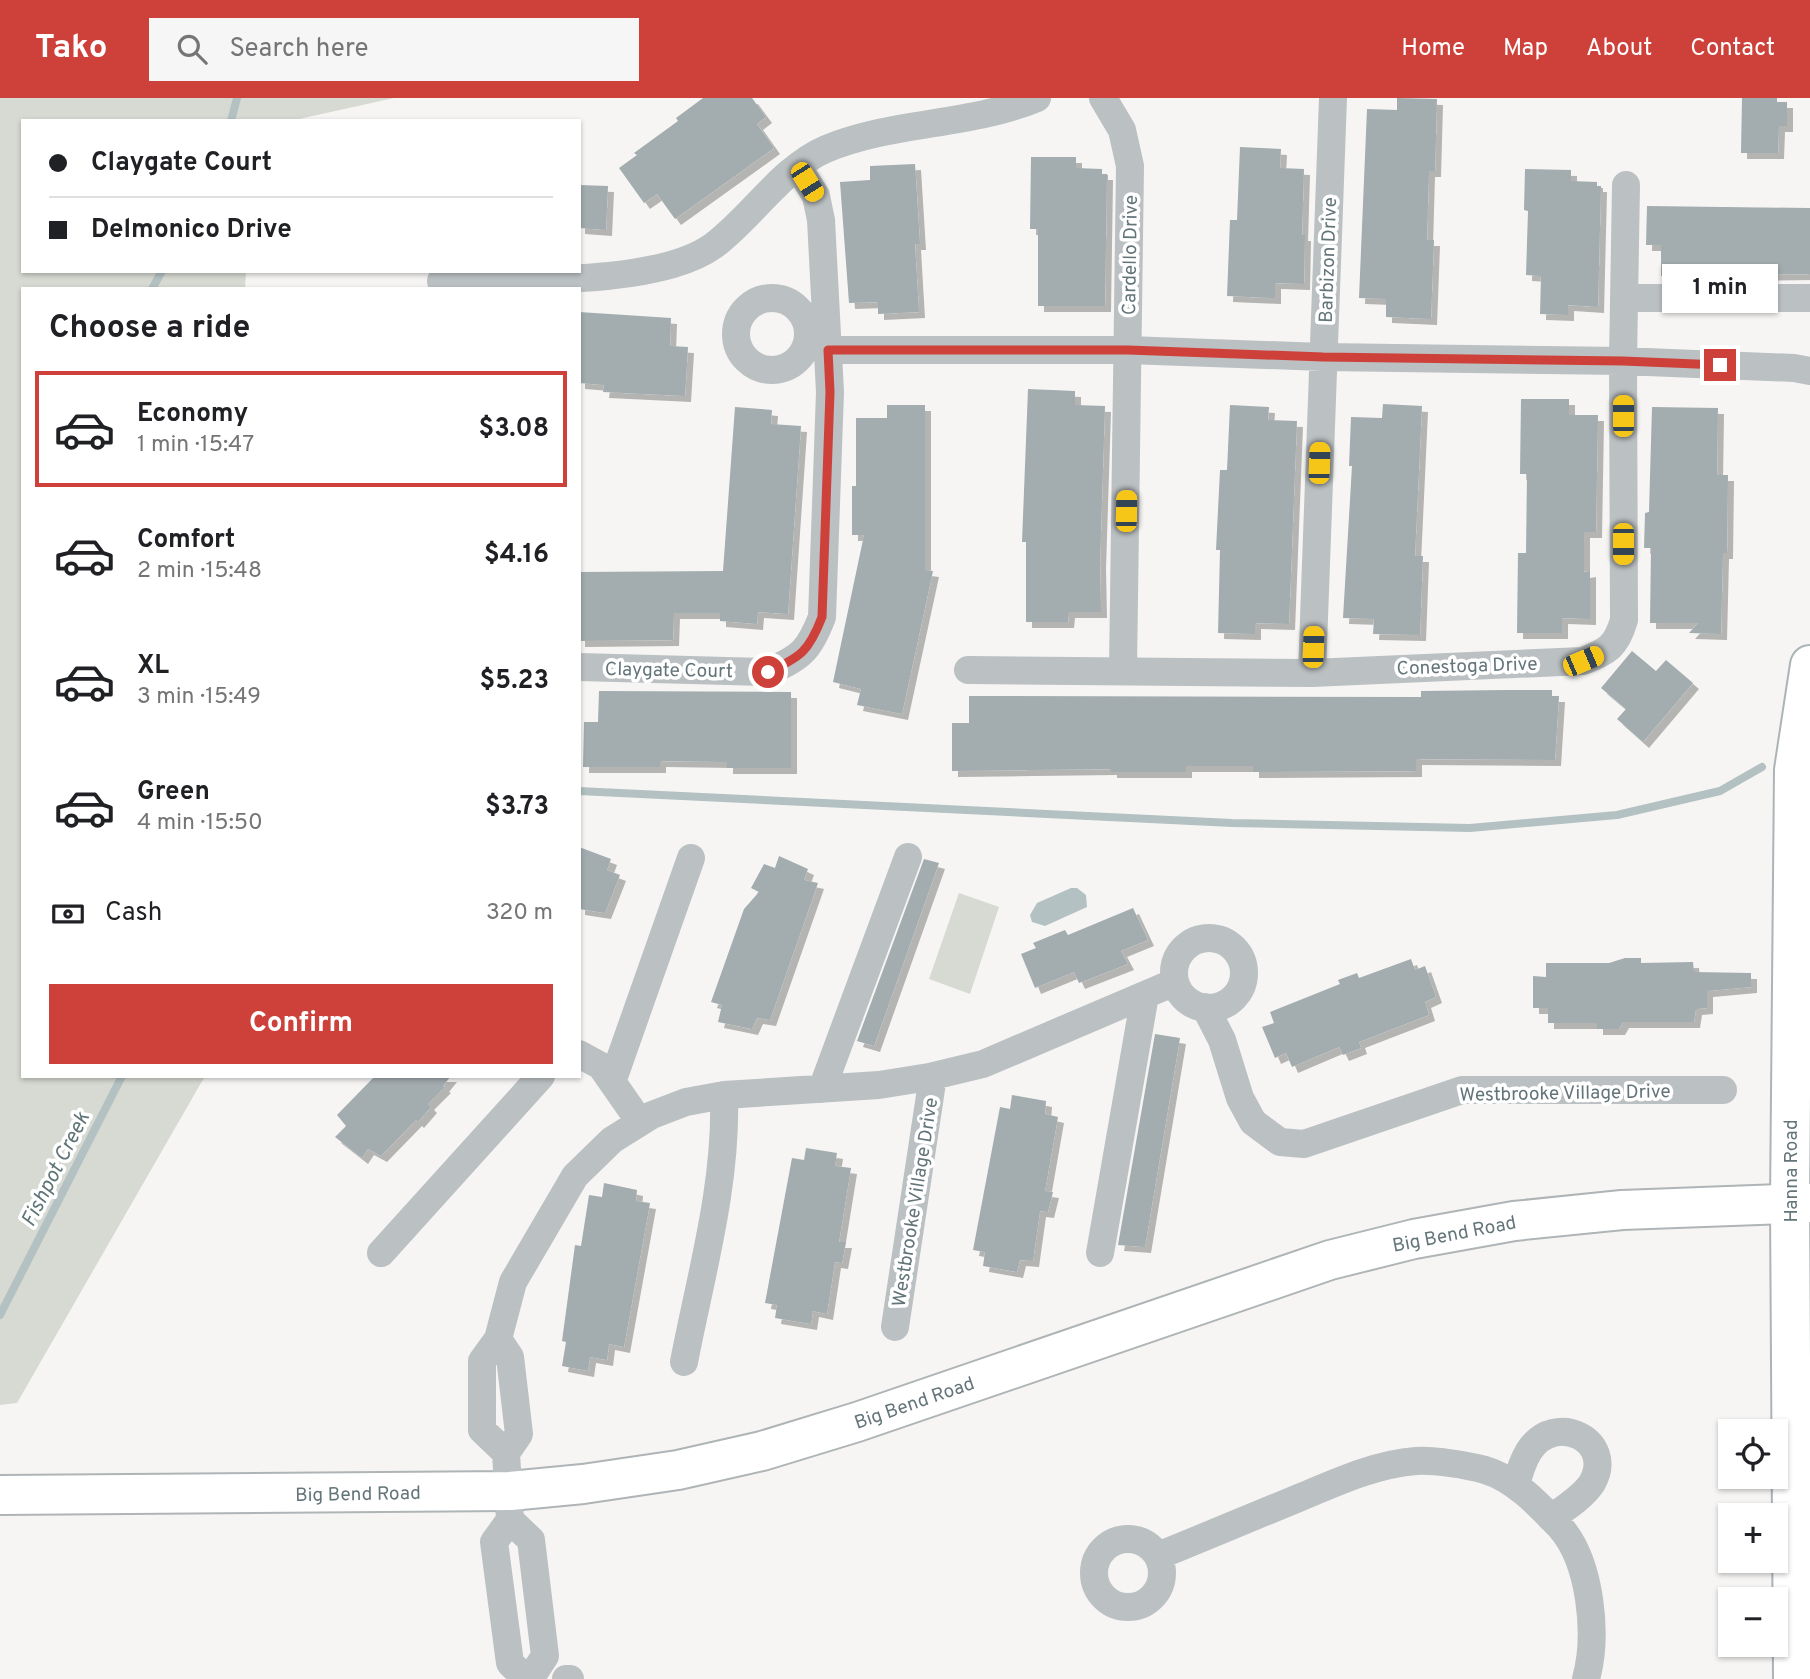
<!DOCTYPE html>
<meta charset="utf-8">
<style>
:root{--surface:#fff;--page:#f6f6f6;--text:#202124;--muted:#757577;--line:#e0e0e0;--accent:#ce413a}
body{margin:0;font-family:Overpass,sans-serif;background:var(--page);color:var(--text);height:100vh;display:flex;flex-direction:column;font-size:26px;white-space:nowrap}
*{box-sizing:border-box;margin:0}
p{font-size:23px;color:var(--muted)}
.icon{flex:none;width:38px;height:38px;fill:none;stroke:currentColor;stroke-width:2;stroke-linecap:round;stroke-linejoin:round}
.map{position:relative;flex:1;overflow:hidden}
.sheet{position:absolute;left:21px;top:189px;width:560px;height:791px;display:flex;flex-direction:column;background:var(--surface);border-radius:0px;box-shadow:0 2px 5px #0004}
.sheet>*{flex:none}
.top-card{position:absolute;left:21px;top:21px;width:560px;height:154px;border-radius:0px;box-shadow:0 2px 5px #0004;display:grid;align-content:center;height:154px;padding:0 28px;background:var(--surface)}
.fabs{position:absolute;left:1718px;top:1321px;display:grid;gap:14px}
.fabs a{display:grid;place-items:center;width:70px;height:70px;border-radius:0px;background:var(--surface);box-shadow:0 2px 5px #0004;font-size:35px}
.end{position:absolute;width:32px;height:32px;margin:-16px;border:9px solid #ce413a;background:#fff;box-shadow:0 0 0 4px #fff}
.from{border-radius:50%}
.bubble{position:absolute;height:49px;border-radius:0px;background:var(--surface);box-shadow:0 2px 5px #0004;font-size:23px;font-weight:700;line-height:49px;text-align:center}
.car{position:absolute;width:21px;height:42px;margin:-21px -10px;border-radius:9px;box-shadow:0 0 5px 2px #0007;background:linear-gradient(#f5c518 24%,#345 0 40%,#f5c518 0 76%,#345 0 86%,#f5c518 0)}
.top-card b{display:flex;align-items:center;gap:24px;height:66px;font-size:26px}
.top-card b+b{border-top:2px solid var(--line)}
.top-card i{width:18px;height:18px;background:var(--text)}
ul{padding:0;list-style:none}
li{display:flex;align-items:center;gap:21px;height:116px;margin:0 14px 10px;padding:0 14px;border:4px solid transparent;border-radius:0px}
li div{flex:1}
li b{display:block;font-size:26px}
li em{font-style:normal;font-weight:700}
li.selected{border-color:var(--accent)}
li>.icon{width:63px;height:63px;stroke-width:1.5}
h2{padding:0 28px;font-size:32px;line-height:84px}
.pay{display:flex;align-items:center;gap:18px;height:77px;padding:0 28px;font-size:26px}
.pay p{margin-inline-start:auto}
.button{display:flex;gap:14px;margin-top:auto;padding:14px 28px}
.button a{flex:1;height:80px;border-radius:0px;background:var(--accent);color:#fff;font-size:28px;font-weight:700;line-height:80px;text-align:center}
header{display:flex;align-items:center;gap:42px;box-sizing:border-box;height:98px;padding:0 35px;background:var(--accent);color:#fff}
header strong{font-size:33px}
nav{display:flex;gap:38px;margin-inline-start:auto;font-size:24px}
.search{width:490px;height:63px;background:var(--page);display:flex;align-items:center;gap:18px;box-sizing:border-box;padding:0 24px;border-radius:0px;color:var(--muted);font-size:26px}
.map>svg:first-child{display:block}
</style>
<header>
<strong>Tako</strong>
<div class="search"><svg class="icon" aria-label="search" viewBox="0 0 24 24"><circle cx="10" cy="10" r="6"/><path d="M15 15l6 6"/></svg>Search here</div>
<nav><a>Home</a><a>Map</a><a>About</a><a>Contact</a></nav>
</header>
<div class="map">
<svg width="1810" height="1581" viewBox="0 0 1810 1581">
<defs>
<filter id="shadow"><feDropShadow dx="6" dy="6" stdDeviation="0" flood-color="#0004"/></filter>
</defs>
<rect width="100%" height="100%" fill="#f6f5f3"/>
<path fill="#d6dad2" d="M 0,0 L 394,0 L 290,23 L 23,23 L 23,173 L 246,173 L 245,191 L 23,191 L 23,978 L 205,978 L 17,1305 L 0,1307 Z
M 959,795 L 999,809 L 970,896 L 929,881 Z"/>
<path fill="#b3c1c2" d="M 1071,790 L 1077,790 L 1086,797 L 1087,809 L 1045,828 L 1032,824 L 1030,817 L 1037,805 Z"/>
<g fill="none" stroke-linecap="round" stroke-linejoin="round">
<path stroke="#b3c1c2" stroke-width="8" d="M 231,23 L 237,0
M 152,191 L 162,173
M 579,693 L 1232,725 L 1470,730 L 1617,717 L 1720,693 L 1762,669
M 0,1217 L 122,978"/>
</g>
<path fill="#a3acaf" filter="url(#shadow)" d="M 703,0 L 752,0 L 766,19 L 757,26 L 774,50 L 675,121 L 657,96 L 644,105 L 619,70 L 637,57 L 634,55 L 678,23 L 676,20 Z
M 1397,0 L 1437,1 L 1435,73 L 1429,73 L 1427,142 L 1434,142 L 1431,221 L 1386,219 L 1386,201 L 1359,200 L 1367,11 L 1397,12 Z
M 1742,0 L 1777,0 L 1777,4 L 1787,4 L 1787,28 L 1779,28 L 1778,55 L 1741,55 Z
M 1240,49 L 1281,51 L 1280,70 L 1304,71 L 1302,137 L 1305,137 L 1304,186 L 1275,185 L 1275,200 L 1227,198 L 1230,122 L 1237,122 Z
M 1031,59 L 1076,59 L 1076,70 L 1102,71 L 1102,76 L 1107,76 L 1105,208 L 1038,208 L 1038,131 L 1030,131 Z
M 915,66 L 920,146 L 915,146 L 919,214 L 878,216 L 878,204 L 849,205 L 840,84 L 870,82 L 870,68 Z
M 1525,71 L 1571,72 L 1571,83 L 1597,84 L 1597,88 L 1601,88 L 1598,209 L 1568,207 L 1568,217 L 1540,216 L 1541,178 L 1526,177 L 1528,113 L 1524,112 Z
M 579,87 L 608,88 L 606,132 L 579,130 Z
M 1647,108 L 1810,110 L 1810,176 L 1661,178 L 1661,147 L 1646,147 Z
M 579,214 L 671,220 L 670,248 L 688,249 L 685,298 L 603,294 L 604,287 L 579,285 Z
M 1028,291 L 1075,293 L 1075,307 L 1105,308 L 1100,465 L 1101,514 L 1069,514 L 1068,524 L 1026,524 L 1026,444 L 1022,444 Z
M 1521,301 L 1569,301 L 1569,317 L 1598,317 L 1596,434 L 1584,434 L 1584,474 L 1590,473 L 1590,521 L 1562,520 L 1562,535 L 1517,535 L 1518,455 L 1526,455 L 1527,376 L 1520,376 Z
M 1383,306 L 1422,308 L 1415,458 L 1423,458 L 1420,537 L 1373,536 L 1374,521 L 1343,520 L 1352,368 L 1349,368 L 1351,319 L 1382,320 Z
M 887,307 L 925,307 L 925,472 L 933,473 L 902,616 L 857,607 L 861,591 L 833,584 L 864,437 L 852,437 L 852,388 L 856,388 L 856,320 L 887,320 Z
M 1230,307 L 1269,309 L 1268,322 L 1297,323 L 1289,526 L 1255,525 L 1255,536 L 1218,535 L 1220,452 L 1216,452 L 1220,372 L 1227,372 Z
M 735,309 L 772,312 L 771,326 L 801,328 L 788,516 L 758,514 L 757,526 L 720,523 L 720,515 L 674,515 L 673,542 L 579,543 L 579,474 L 723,473 Z
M 1652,309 L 1718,310 L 1717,377 L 1728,377 L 1727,455 L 1723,455 L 1721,536 L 1689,535 L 1698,525 L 1650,525 L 1651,450 L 1644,450 L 1645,415 L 1649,414 Z
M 1632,553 L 1656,573 L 1666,562 L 1693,585 L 1643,644 L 1617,621 L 1626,611 L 1601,590 Z
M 1506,592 L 1552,592 L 1552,598 L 1559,598 L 1555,662 L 1416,661 L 1416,673 L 1253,674 L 1253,668 L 1186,668 L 1186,674 L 1111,674 L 1111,671 L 952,673 L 952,625 L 969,625 L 969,598 L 1421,599 L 1421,593 Z
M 599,593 L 791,594 L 791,670 L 727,670 L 727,664 L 660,663 L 660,669 L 583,669 L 584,624 L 598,624 Z
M 579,749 L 611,761 L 607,772 L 620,777 L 605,815 L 579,811 Z
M 779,758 L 808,771 L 804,782 L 818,785 L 770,922 L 757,920 L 752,931 L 718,924 L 722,907 L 711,904 L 744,811 L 759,794 L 751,790 L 764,766 L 775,770 Z
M 924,761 L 939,765 L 874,948 L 857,943 Z
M 1133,810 L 1148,842 L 1121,853 L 1128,866 L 1079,885 L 1074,874 L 1035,890 L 1021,856 L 1036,850 L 1033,845 L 1065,832 L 1068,837 Z
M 1625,860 L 1641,860 L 1641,865 L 1693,864 L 1694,874 L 1751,875 L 1751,889 L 1707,893 L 1707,910 L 1696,911 L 1694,924 L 1623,924 L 1619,931 L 1597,931 L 1597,925 L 1548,925 L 1548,910 L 1533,910 L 1533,878 L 1546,879 L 1546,865 L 1609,865 Z
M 1411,861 L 1415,872 L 1425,868 L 1436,899 L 1425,904 L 1429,917 L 1359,944 L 1361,950 L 1343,957 L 1339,949 L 1292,969 L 1286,955 L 1275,960 L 1262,929 L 1274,925 L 1270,914 L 1340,886 L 1338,882 L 1357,875 L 1359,880 Z
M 1155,936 L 1180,940 L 1145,1149 L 1118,1147 Z
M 375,978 L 451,978 L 443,988 L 445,989 L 428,1006 L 431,1009 L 418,1024 L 416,1022 L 381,1058 L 368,1051 L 362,1060 L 335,1039 L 346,1028 L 337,1017 Z
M 1012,997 L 1046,1003 L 1045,1016 L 1058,1019 L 1045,1093 L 1053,1094 L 1048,1114 L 1040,1113 L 1033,1163 L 1020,1162 L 1017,1174 L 983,1168 L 985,1154 L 973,1152 L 1000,1009 L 1010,1011 Z
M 806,1050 L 837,1055 L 835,1068 L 851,1070 L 839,1144 L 846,1144 L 842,1165 L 835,1164 L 827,1216 L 813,1213 L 811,1226 L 775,1220 L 777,1207 L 765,1205 L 792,1060 L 804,1062 Z
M 604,1085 L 637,1092 L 636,1103 L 650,1105 L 624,1249 L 609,1246 L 607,1262 L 590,1259 L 588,1273 L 562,1268 L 566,1244 L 562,1243 L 575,1147 L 581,1148 L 589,1097 L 602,1099 Z"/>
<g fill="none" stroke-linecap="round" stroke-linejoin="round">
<g stroke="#adb4b7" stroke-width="42">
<path id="secondary" d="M 1793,1581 L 1790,1105 L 1794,672 L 1810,567"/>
</g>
<g stroke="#afb4b6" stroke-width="42">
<path id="primary" d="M 0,1397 L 510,1393 L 583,1386 L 678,1372 L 762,1353 L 857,1324 L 1330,1162 L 1414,1141 L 1514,1123 L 1622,1112 L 1810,1105"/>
</g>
<path stroke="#bbc0c2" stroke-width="28" d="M 1103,0 L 1122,32 L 1130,68 L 1123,572
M 441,183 C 512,181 656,189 713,148 C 751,120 782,70 826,51 C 893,23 970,28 1037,0
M 1624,200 L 1810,200
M736 236a36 36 0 1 1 72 0a36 36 0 1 1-72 0Z
M 807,245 L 828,252 L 1128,252 L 1323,259 L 1623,263 L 1794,270 L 1810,273
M 579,569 L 768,574 C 801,559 809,553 822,519 L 830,294 L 821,122 L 816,98 L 798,69
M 968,572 L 1312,575 L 1583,563 C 1608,553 1616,549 1624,522 L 1623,263 L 1626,87
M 1312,575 L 1333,0
M1174 875a35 35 0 1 1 70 0a35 35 0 1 1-70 0Z
M 1205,909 L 1222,942 L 1240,1000 L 1253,1024 L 1280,1044 L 1304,1046 L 1462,992 L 1723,992
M 579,956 L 601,968 L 640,1024
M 612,984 L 691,760
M 822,991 L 908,759
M 381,1155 L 541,978
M 1100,1155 L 1145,897
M 895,1229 L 933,978
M 498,1241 L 482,1263 L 482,1332 L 506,1355
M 684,1264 C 701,1176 727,1087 724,997
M 1516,1388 C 1519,1375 1522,1364 1529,1353 C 1555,1312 1616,1343 1592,1385 C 1583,1399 1565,1410 1551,1420
M 510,1422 L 494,1444 L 510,1565 L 526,1581
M1094 1475a34 34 0 1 1 68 0a34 34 0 1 1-68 0Z
M 1158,1458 C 1206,1438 1253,1419 1301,1399 C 1337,1384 1376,1366 1416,1363 C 1435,1362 1467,1367 1485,1372 C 1515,1381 1539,1407 1560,1429 C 1591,1464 1598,1537 1586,1581
M 530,1581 L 545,1558 L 531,1442 L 510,1422 L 506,1355 L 519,1336 L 510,1259 L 498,1241 L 513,1184 L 575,1078 L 612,1042 L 652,1017 L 686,1004 L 724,997 L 879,987 L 929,979 L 983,966 L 1175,884
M 566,1581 L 570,1581"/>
<use href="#secondary" stroke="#fff" stroke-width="38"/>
<use href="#primary" stroke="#fff" stroke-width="38"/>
</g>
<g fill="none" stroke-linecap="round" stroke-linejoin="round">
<path stroke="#ce413a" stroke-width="9" d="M 768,574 C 801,559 809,553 822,519 L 830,294 L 828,252 L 1128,252 L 1323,259 L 1623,263 L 1720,267"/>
</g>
<g text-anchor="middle" stroke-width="7" stroke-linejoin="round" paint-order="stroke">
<g font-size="19" fill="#64757a" stroke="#fff">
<text transform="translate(1129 157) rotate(-89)" y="7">Cardello Drive</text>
<text transform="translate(1327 162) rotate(-88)" y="7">Barbizon Drive</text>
<text transform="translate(1467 567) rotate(-2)" y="7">Conestoga Drive</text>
<text transform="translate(669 571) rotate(1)" y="7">Claygate Court</text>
<text transform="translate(1565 994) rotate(-1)" y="7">Westbrooke Village Drive</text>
<text transform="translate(1790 1073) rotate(-90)" y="7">Hanna Road</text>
<text transform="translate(914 1104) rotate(-81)" y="7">Westbrooke Village Drive</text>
<text transform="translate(1454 1135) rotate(-11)" y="7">Big Bend Road</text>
<text transform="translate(914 1304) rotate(-19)" y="7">Big Bend Road</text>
<text transform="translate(358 1395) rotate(-1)" y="7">Big Bend Road</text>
</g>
<g font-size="21" font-style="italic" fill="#5f7476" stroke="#fff">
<text transform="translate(55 1071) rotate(-63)" y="7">Fishpot Creek</text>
</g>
</g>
</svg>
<div class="fabs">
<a><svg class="icon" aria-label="locate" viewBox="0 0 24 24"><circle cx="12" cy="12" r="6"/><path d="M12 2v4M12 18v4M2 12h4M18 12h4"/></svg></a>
<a>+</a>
<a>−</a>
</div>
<i class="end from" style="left:768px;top:574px"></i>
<i class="end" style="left:1720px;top:267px"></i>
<div class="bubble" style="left:1662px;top:166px;width:116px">1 min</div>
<i class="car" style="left:807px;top:84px;rotate:148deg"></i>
<i class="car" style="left:1623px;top:318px;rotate:0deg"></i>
<i class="car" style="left:1319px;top:365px;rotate:2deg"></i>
<i class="car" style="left:1126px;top:413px;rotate:1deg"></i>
<i class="car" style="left:1623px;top:446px;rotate:180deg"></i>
<i class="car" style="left:1313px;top:549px;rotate:2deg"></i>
<i class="car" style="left:1583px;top:563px;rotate:67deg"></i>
<div class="top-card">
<b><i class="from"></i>Claygate Court</b>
<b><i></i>Delmonico Drive</b>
</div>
<section class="sheet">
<h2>Choose a ride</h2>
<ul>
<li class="selected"><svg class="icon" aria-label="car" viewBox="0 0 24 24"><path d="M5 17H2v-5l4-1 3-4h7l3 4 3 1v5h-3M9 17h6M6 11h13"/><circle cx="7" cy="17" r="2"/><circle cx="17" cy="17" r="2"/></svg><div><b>Economy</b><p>1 min · 15:47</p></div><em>$3.08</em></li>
<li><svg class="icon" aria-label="car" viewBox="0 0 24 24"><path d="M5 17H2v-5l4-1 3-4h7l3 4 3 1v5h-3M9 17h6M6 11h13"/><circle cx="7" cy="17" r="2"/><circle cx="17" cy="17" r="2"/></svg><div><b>Comfort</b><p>2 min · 15:48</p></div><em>$4.16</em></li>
<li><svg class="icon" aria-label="car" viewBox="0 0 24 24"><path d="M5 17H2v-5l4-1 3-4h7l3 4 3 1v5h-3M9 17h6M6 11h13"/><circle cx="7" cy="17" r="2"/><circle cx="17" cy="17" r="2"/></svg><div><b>XL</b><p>3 min · 15:49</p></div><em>$5.23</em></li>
<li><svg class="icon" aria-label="car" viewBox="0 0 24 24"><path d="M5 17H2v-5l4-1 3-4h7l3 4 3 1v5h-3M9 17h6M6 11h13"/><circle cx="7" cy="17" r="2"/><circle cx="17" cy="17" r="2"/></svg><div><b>Green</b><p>4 min · 15:50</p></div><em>$3.73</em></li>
</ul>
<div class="pay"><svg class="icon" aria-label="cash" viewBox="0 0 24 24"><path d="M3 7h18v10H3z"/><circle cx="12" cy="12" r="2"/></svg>Cash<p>320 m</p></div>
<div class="button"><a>Confirm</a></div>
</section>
</div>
